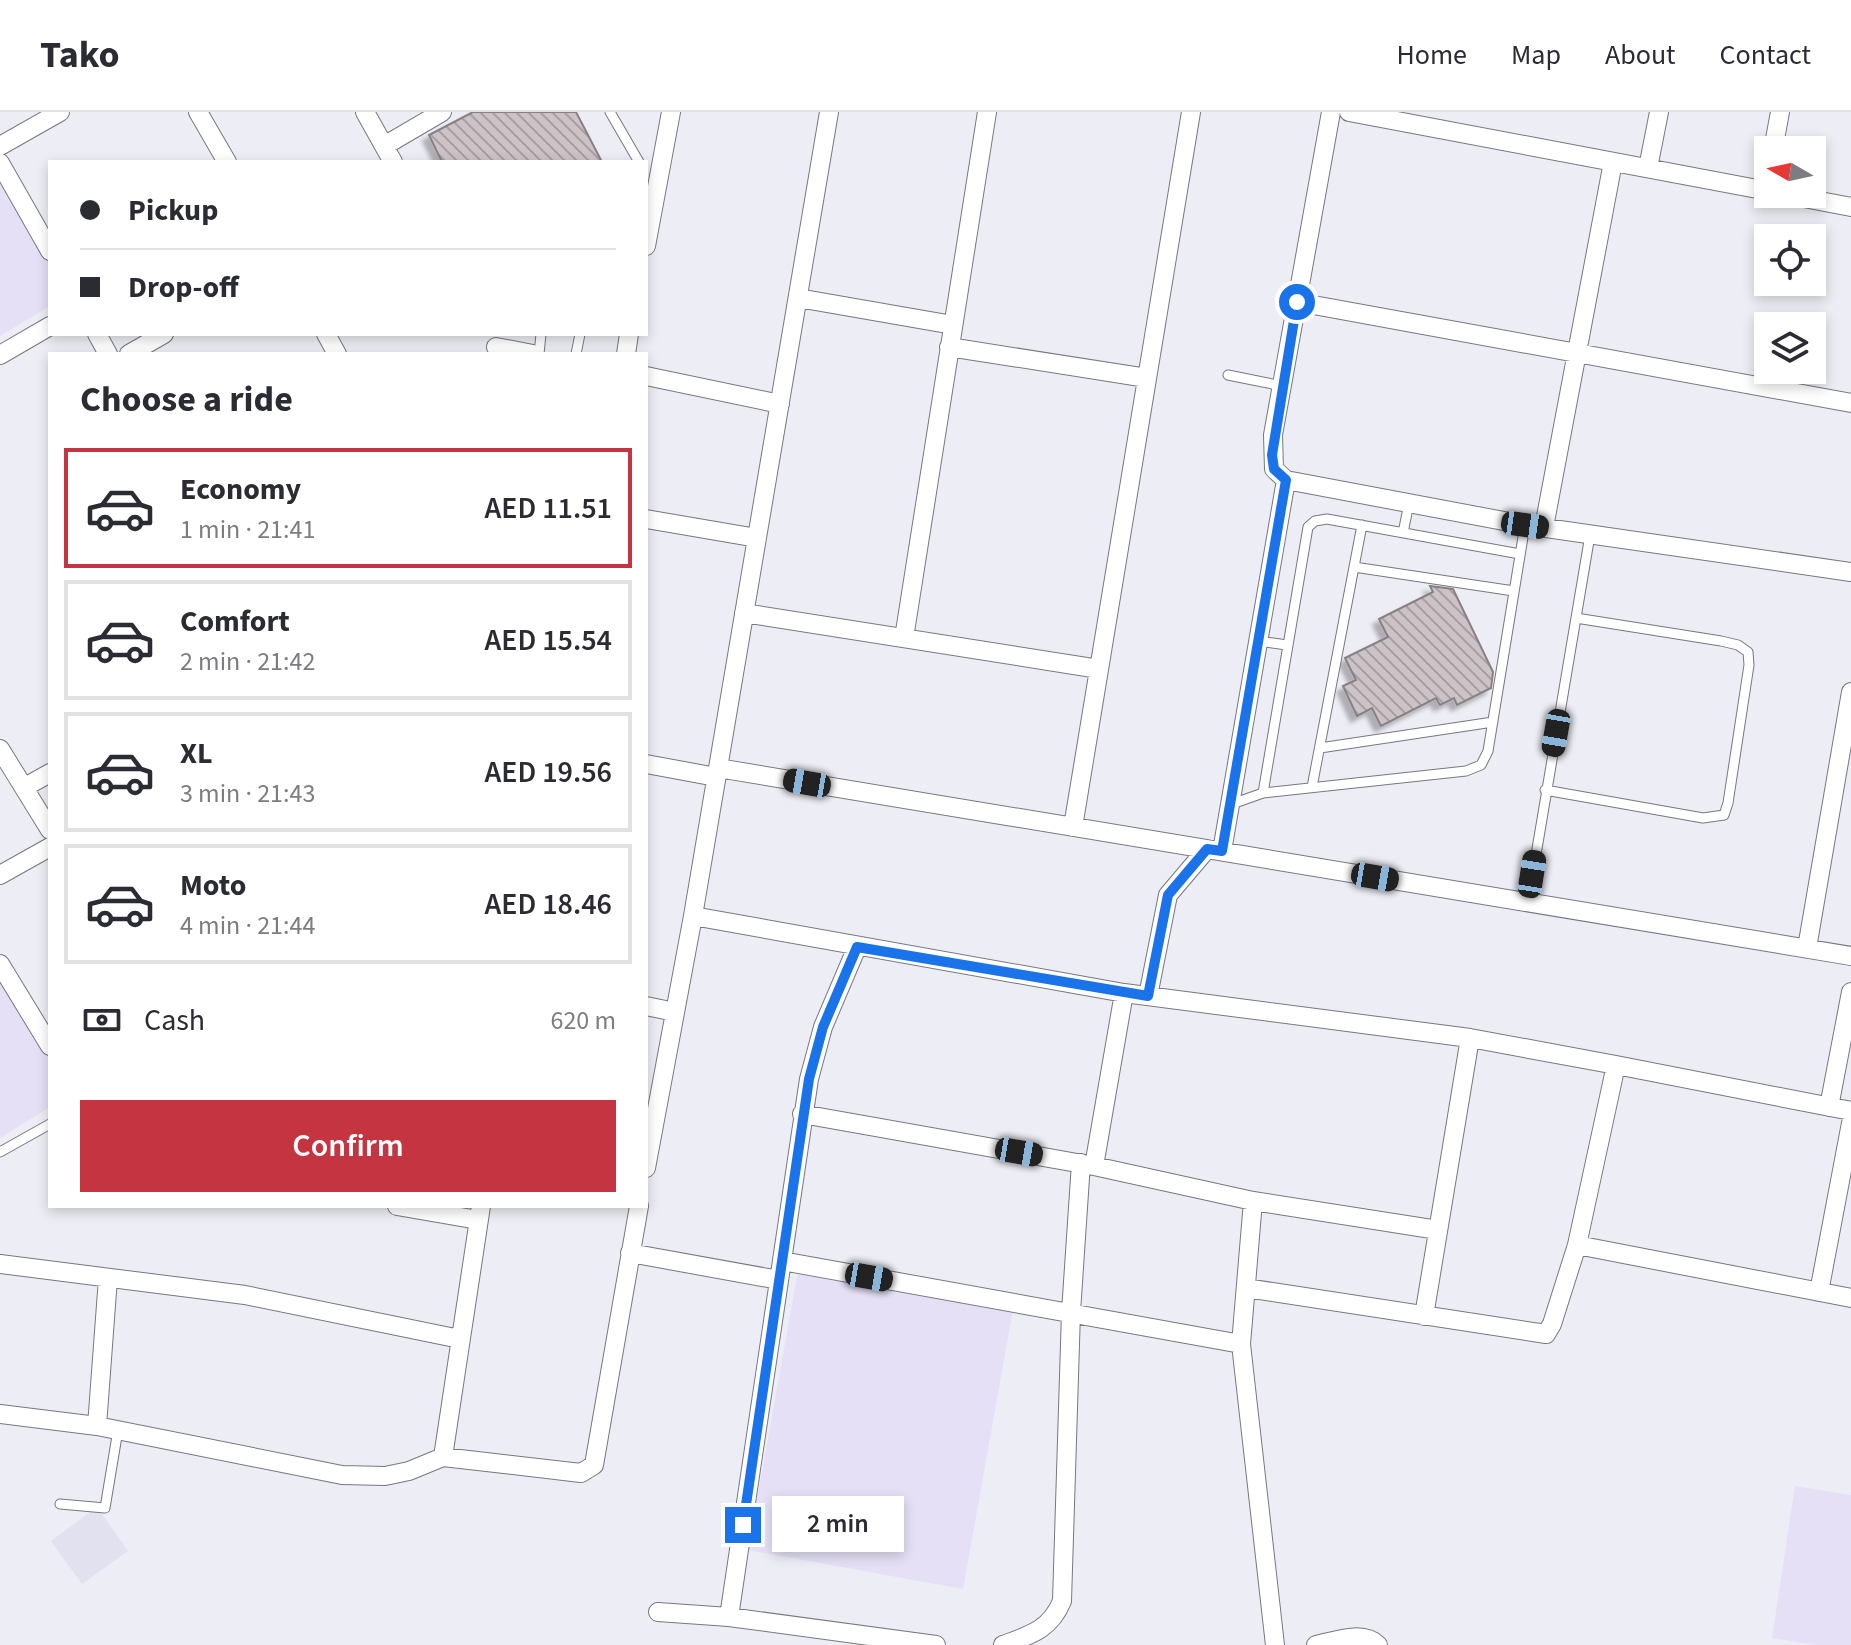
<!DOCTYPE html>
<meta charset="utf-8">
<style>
:root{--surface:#fff;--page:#f2f2f3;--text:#2b2b33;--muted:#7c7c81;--line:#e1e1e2;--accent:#c53541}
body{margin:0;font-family:"Source Sans 3",sans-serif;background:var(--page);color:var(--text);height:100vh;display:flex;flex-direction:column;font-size:30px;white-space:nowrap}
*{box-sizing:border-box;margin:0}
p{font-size:26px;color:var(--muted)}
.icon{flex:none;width:44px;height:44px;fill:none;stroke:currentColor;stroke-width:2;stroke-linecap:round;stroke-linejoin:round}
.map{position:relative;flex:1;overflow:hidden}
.sheet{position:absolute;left:48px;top:240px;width:600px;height:856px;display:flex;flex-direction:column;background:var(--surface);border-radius:0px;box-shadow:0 4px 12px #0003}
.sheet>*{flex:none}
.guide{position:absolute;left:48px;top:48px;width:600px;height:176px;border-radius:0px;box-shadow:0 4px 12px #0003;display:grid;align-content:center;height:176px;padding:0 32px;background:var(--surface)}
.needle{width:52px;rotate:279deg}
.fabs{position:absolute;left:1754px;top:24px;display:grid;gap:16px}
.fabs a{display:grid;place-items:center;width:72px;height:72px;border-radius:0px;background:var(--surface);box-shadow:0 4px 12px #0003;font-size:40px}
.end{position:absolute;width:36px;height:36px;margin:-18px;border:10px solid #1a73e8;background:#fff;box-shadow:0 0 0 4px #fff}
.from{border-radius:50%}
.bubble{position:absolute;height:56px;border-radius:0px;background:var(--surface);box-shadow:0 4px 12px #0003;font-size:26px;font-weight:600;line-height:56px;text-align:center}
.car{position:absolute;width:24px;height:48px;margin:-24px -12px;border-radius:10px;box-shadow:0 0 6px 2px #0007;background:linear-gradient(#222 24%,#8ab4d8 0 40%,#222 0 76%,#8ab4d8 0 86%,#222 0)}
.guide b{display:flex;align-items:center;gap:28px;height:76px;font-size:30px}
.guide b+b{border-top:2px solid var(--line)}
.guide i{width:20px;height:20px;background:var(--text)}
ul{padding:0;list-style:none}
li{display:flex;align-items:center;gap:24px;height:120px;margin:0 16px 12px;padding:0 16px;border:4px solid var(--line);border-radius:0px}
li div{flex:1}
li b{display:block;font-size:30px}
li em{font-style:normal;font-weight:600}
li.on{border-color:var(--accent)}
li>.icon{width:72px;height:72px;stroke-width:1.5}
h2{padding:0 32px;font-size:36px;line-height:96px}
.pay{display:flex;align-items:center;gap:20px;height:88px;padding:0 32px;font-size:30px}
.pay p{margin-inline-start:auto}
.action{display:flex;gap:16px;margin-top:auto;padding:16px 32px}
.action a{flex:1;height:92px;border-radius:0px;background:var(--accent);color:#fff;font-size:32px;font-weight:600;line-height:92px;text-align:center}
header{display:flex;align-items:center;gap:48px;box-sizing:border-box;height:112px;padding:0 40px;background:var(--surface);border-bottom:2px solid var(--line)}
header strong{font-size:38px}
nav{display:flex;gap:44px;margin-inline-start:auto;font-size:28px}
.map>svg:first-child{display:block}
</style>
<header>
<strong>Tako</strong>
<nav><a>Home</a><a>Map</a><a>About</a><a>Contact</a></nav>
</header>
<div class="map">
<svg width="1851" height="1533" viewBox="0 0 1851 1533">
<defs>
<pattern id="building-back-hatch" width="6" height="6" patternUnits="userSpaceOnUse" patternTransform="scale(2)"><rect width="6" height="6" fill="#cdc3c7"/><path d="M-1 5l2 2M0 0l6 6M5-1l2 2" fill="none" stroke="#a79fa3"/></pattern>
<filter id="shadow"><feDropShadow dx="-6" dy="6" stdDeviation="2" flood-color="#0004"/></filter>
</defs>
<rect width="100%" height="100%" fill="#ededf5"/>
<path fill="#e5e0f6" d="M 0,69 L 50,153 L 50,194 L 0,224 Z
M 0,863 L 50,945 L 50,995 L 0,1026 Z
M 798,1159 L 1013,1198 L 963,1477 L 748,1438 Z
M 1795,1374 L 1851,1383 L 1851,1533 L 1816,1533 L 1772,1526 Z"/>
<path fill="#e1e1f0" d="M 97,1395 L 128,1439 L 82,1472 L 51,1429 Z"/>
<path fill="url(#building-back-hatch)" stroke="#888082" stroke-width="2" filter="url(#shadow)" d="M 473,0 L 576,0 L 602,50 L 442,50 L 429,23 Z
M 1430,474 L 1453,477 L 1493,560 L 1491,576 L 1457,593 L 1454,586 L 1440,593 L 1436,586 L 1381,614 L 1372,596 L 1357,604 L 1343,574 L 1356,568 L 1345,546 L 1388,525 L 1379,507 L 1433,480 Z"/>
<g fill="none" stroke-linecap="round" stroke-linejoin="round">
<g stroke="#78777f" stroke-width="11">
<path id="service" d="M 610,0 L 639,50
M 539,242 L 541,222
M 576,242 L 580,222
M 1228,263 L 1282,274
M 1403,421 L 1409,391
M 1354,455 L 1514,479
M 1258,529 L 1287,533
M 1320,636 L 1493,610
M 1312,675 L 1362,413
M 1545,678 L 1703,706 L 1724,703 L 1728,691 L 1749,553 L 1748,540 L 1738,533 L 1721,529 L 1576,506
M 1263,681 L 1308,415 L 1315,409 L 1327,407 L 1520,442
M 1229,693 L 1263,681 L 1466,659 L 1481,653 L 1488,639 L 1525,413
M 1528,790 L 1590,423
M 0,1040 L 50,1012
M 60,1392 L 105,1396 L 118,1318"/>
</g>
<g stroke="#78777f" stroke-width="20">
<path id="minor" d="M 198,0 L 227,50
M 365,0 L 393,50
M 1331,0 L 1273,323 L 1274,357 L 1286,368 L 1525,413 L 1851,460
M 1349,0 L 1768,79
M 0,34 L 60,0
M 384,34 L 442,0
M 1773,38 L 1780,0
M 0,51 L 50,139
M 1648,56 L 1659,0
M 1783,82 L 1851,95
M 646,134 L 671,0
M 798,186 L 953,213
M 1297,190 L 1851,291
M 97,222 L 108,242
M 326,222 L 337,242
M 496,235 L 533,242
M 949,235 L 1147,266
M 129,242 L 164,222
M 626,242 L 629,222
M 0,243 L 50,214
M 646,264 L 780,292
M 646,407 L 757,426
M 1544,415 L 1613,50
M 744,501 L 1099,557
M 904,526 L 987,0
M 0,637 L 50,718
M 646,652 L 716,665
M 718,656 L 1851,844
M 25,675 L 50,661
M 1073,715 L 1191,0
M 1222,739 L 1286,368
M 0,763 L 50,735
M 693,804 L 1124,881 L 1470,926 L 1616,953
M 1807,836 L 1851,580
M 0,852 L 50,934
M 1148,884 L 1168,783 L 1207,737
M 646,894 L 675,900
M 1829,995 L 1851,880
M 802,1002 L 1094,1054 L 1253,1089 L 1438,1118
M 1094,1054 L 1124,881
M 646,1056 L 693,804 L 829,0
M 1253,1089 L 1241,1232 L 1275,1533
M 397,1094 L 478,1108
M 1577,1133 L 1851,1186
M 630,1141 L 779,1168
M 782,1149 L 1241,1232
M 0,1152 L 245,1183 L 460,1227
M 1246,1176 L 1546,1222 L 1552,1212 L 1577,1133 L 1616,953 L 1851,999
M 1819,1180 L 1851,1011
M 1424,1204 L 1470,926
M 0,1302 L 97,1314 L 342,1363 L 385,1364 L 409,1359 L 443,1345 L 581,1361 L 594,1353 L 639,1094
M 97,1314 L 108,1166
M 443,1345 L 481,1094
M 658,1500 L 729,1505 L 936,1533
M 729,1505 L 809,967 L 823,915 L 857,835
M 1003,1533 C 1030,1523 1050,1518 1062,1489 L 1071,1200 L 1081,1051
M 1316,1533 C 1335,1529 1363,1518 1378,1533"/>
</g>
<use href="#service" stroke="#fff" stroke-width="9"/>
<use href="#minor" stroke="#fff" stroke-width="18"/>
</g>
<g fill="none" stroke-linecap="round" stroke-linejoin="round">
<path stroke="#1a73e8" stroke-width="10" d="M 743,1413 L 809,967 L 823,915 L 857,835 L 1148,884 L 1168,783 L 1207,737 L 1222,739 L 1286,368 L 1274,357 L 1272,343 L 1297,190"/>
</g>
</svg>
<div class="fabs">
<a><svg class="needle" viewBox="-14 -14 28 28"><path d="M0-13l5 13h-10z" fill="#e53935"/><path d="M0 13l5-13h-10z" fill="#7c7c81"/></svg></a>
<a><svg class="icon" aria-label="locate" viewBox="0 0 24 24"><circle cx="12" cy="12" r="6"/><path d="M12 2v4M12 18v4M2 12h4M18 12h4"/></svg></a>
<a><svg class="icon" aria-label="layers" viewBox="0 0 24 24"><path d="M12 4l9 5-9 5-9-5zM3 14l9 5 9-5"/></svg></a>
</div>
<i class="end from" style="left:1297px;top:190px"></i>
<i class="end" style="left:743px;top:1413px"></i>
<div class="bubble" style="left:772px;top:1384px;width:132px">2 min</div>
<i class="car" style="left:1525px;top:413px;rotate:98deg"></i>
<i class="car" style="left:1556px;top:621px;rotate:190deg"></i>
<i class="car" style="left:807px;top:671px;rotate:280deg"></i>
<i class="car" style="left:1532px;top:762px;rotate:9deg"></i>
<i class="car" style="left:1375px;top:765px;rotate:100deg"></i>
<i class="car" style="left:1019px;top:1040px;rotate:100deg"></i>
<i class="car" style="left:869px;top:1165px;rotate:100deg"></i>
<div class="guide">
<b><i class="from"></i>Pickup</b>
<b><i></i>Drop-off</b>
</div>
<section class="sheet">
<h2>Choose a ride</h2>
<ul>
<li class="on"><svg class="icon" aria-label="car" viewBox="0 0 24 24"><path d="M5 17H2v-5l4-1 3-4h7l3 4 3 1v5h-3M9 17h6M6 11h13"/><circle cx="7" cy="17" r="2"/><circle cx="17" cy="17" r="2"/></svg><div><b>Economy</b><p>1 min · 21:41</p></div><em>AED 11.51</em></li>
<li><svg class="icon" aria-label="car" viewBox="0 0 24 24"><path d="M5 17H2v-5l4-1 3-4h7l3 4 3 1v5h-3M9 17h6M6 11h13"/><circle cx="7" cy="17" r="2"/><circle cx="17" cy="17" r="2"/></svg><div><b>Comfort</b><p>2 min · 21:42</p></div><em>AED 15.54</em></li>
<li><svg class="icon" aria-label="car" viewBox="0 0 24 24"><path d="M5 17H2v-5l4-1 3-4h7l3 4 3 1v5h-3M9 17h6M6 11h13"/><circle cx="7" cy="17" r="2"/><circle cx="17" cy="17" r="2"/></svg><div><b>XL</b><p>3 min · 21:43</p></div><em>AED 19.56</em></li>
<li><svg class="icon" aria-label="car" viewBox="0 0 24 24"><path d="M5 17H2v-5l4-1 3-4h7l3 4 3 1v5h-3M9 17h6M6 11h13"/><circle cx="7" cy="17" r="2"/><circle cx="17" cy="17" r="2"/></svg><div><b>Moto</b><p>4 min · 21:44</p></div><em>AED 18.46</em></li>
</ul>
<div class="pay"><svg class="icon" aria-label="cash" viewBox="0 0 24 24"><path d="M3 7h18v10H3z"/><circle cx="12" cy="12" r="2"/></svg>Cash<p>620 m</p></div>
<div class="action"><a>Confirm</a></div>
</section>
</div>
